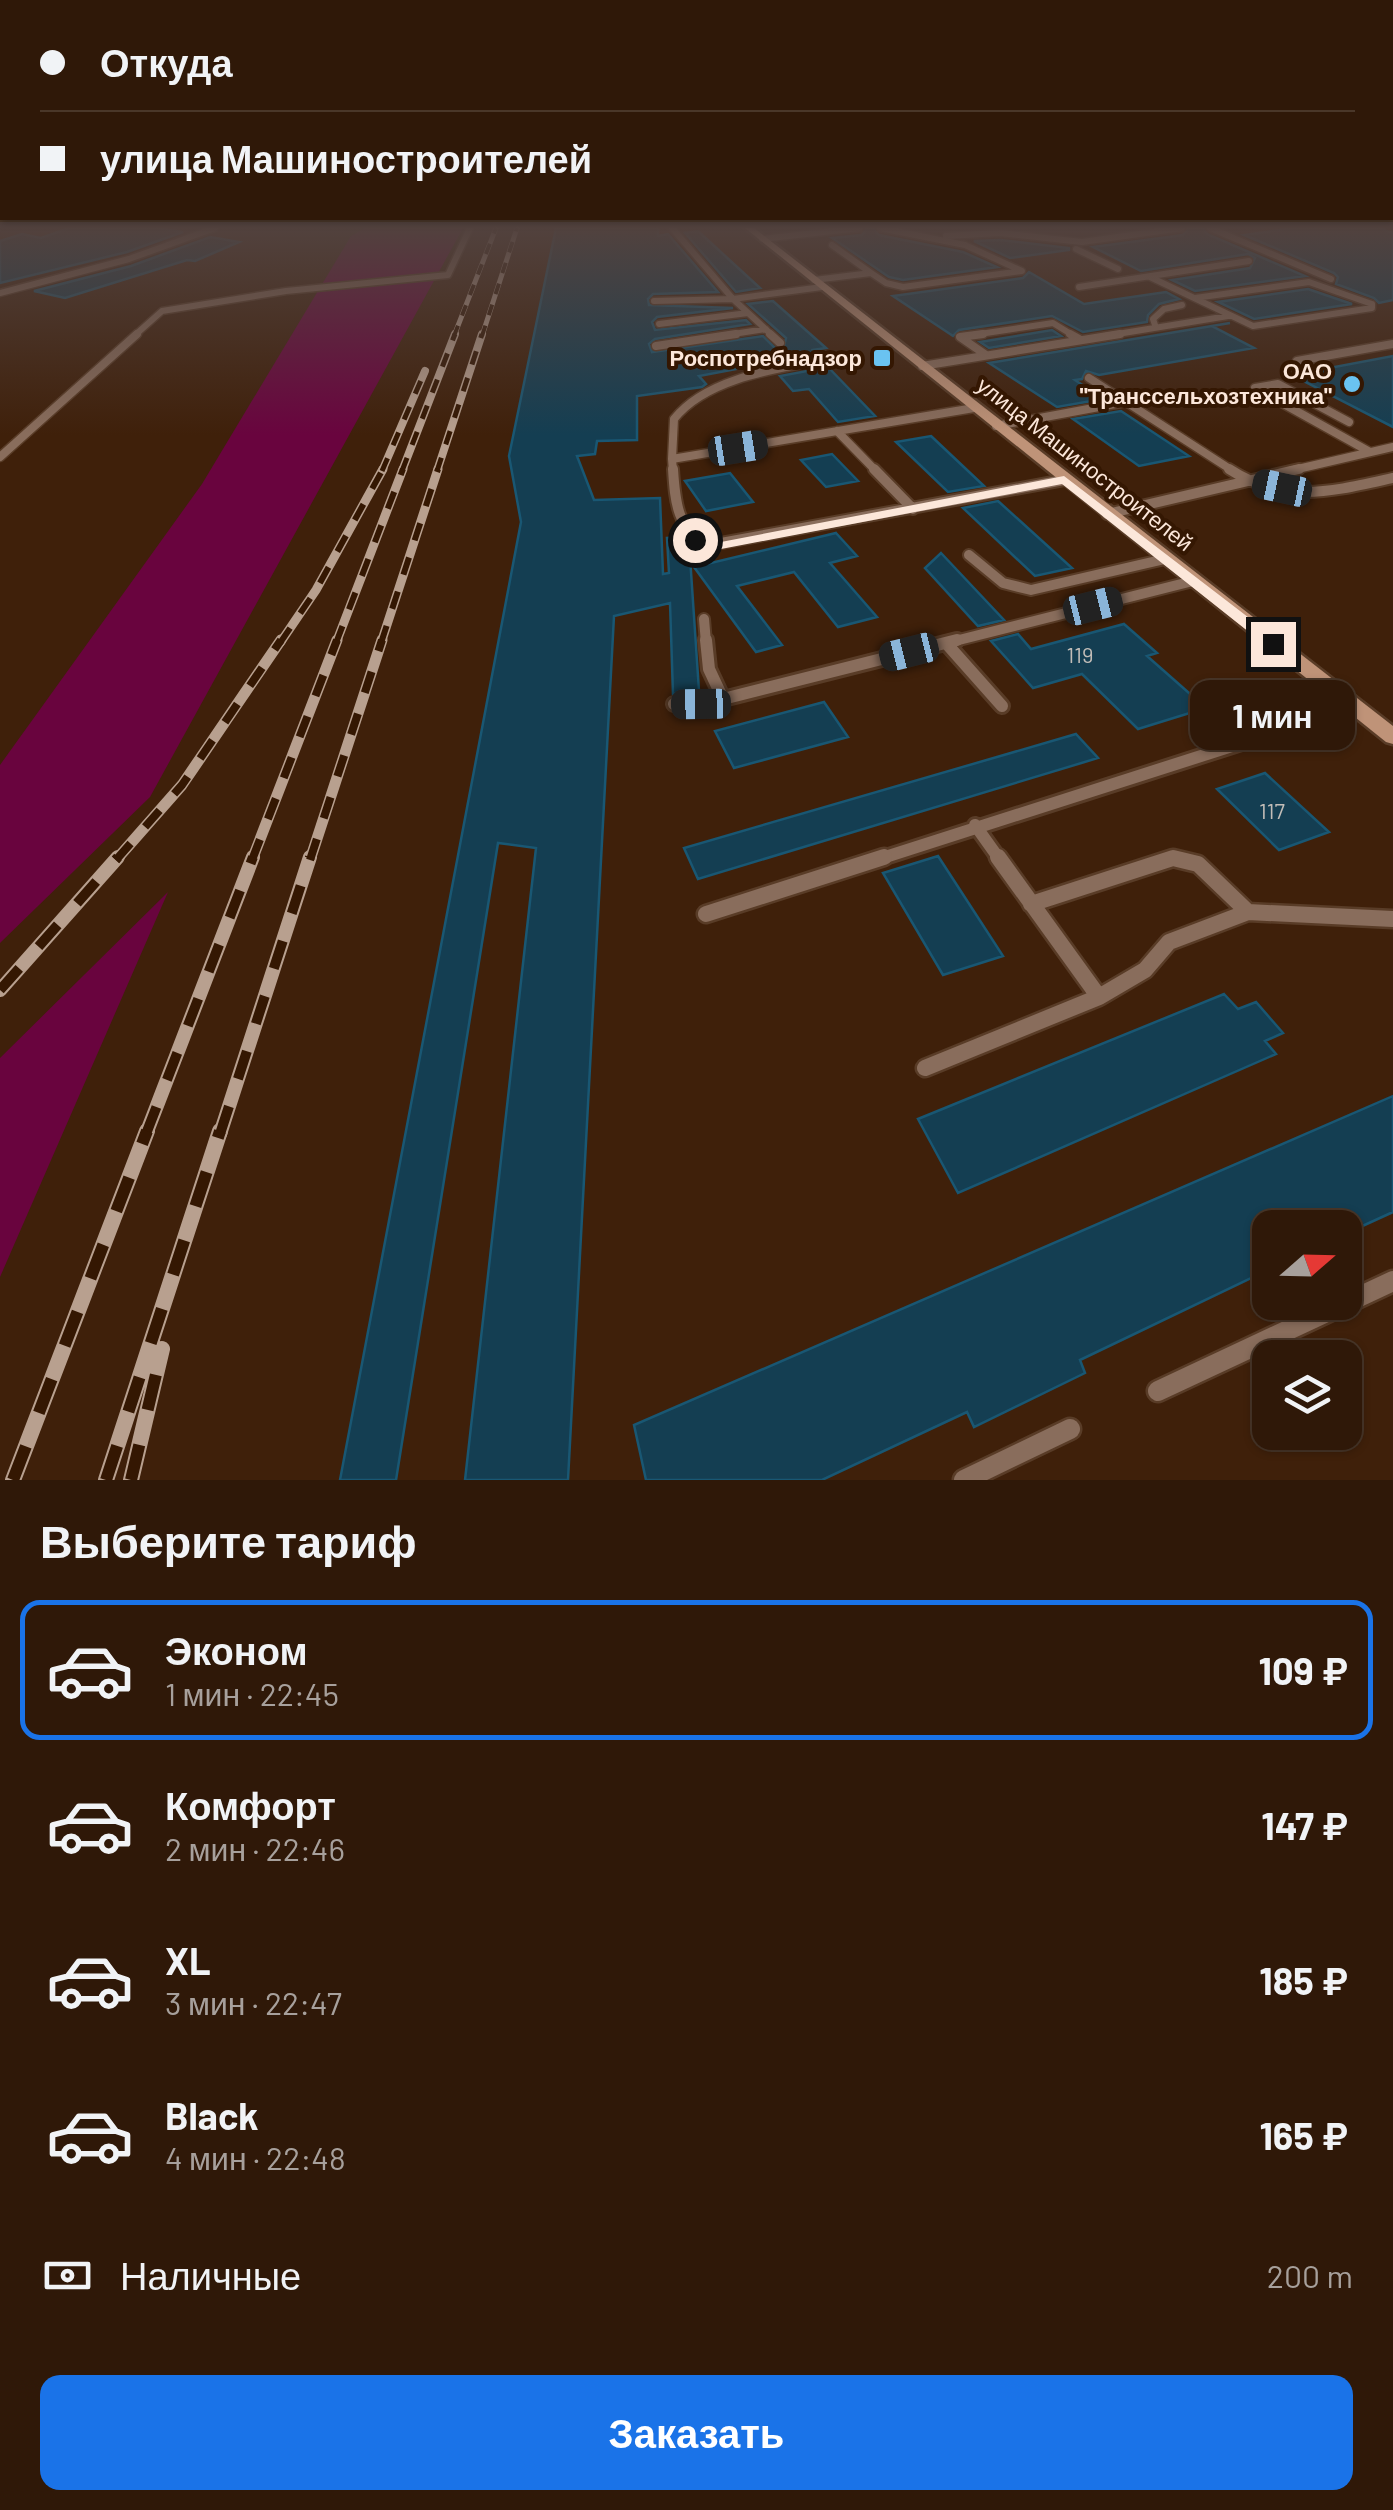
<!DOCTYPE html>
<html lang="ru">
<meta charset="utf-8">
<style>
:root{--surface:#2f1808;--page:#3b2516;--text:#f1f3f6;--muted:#a7a09c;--line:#4a3729;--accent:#1a73e8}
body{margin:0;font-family:Barlow,sans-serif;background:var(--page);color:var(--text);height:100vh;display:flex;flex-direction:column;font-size:38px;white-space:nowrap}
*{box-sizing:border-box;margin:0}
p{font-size:32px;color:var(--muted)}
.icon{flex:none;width:55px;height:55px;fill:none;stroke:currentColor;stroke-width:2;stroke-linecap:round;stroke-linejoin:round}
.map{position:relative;height:1480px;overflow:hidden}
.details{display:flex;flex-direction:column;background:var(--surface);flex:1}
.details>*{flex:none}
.top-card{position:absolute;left:0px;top:0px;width:1395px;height:220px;box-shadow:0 2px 8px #0004,0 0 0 2px var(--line);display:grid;align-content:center;height:220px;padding:0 40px;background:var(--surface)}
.needle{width:65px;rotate:70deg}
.tools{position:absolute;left:1252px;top:1210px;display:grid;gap:20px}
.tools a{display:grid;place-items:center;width:110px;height:110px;border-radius:20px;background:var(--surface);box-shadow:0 2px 8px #0004,0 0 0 2px var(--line);font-size:50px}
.end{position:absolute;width:45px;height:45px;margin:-22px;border:12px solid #fce7da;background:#111;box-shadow:0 0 0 5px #111}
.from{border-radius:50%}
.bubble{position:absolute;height:70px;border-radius:20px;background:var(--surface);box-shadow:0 2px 8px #0004,0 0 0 2px var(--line);font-size:32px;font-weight:700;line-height:70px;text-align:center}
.car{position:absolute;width:30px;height:60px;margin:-30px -15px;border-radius:12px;box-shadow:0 0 8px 2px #0007;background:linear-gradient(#222 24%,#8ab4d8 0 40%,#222 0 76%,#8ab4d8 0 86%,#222 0)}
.top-card b{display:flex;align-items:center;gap:35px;height:95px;font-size:38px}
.top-card b+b{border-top:2px solid var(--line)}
.top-card i{width:25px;height:25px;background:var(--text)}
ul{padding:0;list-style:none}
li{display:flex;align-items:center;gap:30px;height:140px;margin:0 20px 15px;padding:0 20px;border:5px solid transparent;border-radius:20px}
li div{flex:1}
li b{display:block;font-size:38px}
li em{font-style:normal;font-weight:700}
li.active{border-color:var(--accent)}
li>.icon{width:90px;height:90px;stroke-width:1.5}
h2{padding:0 40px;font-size:45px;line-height:120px}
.pay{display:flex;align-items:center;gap:25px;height:110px;padding:0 40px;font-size:38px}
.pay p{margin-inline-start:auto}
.primary-button{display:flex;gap:20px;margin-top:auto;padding:20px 40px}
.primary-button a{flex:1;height:115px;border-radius:20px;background:var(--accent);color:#fff;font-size:40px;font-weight:700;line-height:115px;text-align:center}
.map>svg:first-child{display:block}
</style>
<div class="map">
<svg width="1393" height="1480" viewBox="0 0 1393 1480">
<rect width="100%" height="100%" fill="#3f200a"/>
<path fill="#69043e" d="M 365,228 L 463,228 L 150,797 L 0,943 L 0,765 L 202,484 L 351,236 Z
M 168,892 L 0,1277 L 0,1058 Z"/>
<path fill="#143e52" stroke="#195773" stroke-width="2.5" d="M 69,228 L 157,228 L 183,232 L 127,252 L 0,283 L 0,241 L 22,234 L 41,238 Z
M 556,228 L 658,228 L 658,236 L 668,234 L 718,292 L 653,294 L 648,299 L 649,305 L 733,308 L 657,317 L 652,322 L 655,330 L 746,320 L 750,324 L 655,339 L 649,344 L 652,352 L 763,336 L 776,349 L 783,350 L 786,338 L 748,304 L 773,301 L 826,348 L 813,350 L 816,354 L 699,376 L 706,384 L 702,387 L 637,396 L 637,440 L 597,441 L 595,454 L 577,456 L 594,500 L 660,498 L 663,574 L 669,573 L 667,538 L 684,537 L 689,542 L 699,691 L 673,694 L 670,603 L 614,616 L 568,1480 L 465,1480 L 536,848 L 498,843 L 396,1480 L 340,1480 L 521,522 L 509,456 Z
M 867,228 L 873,228 L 879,235 L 963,252 L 997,267 L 903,280 L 889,277 L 832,238 L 862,235 Z
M 1189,228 L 1203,228 L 1207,234 L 1305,276 L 1195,291 L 1172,280 L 1250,268 L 1255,258 L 1248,254 L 1141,271 L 1093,247 L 1183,235 Z
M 1294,228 L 1379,228 L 1393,233 L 1393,300 L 1379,303 L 1374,298 L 1336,284 L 1338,277 L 1334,273 L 1244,235 Z
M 698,231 L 760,288 L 736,292 L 685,233 Z
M 210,237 L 239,242 L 195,261 L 187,260 L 65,298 L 34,291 L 131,266 Z
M 1000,240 L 1069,248 L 1069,250 L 1010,258 L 974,241 Z
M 1029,272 L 1084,304 L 1166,292 L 1179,299 L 1159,304 L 1148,315 L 1147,322 L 1083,332 L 1052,316 L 959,330 L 953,336 L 893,296 L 1023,278 Z
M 1308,289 L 1352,304 L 1254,319 L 1218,302 Z
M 1230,323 L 1212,326 L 1254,348 L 1099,375 L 1086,371 L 1082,379 L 1075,380 L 1103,399 L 1057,407 L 989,363 Z
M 1052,330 L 1061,336 L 989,348 L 980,342 Z
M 1393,356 L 1393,427 L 1292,375 Z
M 828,367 L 875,416 L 838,422 L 809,389 L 793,391 L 780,376 Z
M 1121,411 L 1189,456 L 1139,466 L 1073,419 Z
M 931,436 L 984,486 L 948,492 L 896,442 Z
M 832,454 L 858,481 L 826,487 L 801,460 Z
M 730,473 L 753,502 L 706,511 L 685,481 Z
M 998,501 L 1072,568 L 1035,576 L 963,508 Z
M 836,533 L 857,556 L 830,563 L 877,617 L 838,627 L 794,572 L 737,586 L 782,645 L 756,652 L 694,567 Z
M 941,553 L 1004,620 L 978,626 L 925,568 Z
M 1124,624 L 1157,653 L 1147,656 L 1206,708 L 1138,729 L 1082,674 L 1033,688 L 991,641 L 1018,634 L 1031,649 Z
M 824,702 L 848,737 L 734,768 L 715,731 Z
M 1076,734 L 1098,758 L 698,879 L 684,848 Z
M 1265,773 L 1329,832 L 1279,850 L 1217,789 Z
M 938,856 L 1003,956 L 943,975 L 883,873 Z
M 1224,994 L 1238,1009 L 1256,1002 L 1283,1033 L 1265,1041 L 1276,1054 L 958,1193 L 918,1119 Z
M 1393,1096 L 1393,1212 L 1345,1234 L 1345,1228 L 1270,1228 L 1270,1269 L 1080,1360 L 1085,1373 L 974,1427 L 967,1412 L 822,1480 L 646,1480 L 634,1425 Z"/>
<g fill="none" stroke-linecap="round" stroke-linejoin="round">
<g stroke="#593c27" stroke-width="9">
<path id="lane-far5" d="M 672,228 L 733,299 L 773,336
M 1210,228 L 1331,279
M 946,236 L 1000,233 L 1082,242 L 1182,228
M 762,239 L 860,228
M 1076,249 L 1118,269
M 871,273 L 886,283 L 903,287 L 1022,271 L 965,245 L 880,228
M 1150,277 L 1253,326 L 1372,308 L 1372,304
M 814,280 L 871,273 L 832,245
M 1079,287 L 1249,261
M 0,293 L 129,259 L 215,228
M 1195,298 L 1309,282 L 1372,304
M 654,301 L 733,299 L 822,287
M 659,324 L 748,313
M 1155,325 L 1153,319 L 1164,309 L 1182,305
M 134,336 L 162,311 L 286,291 L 448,275 L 470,228
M 720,336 L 766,329
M 966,336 L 1053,323 L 1074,336
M 1105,336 L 1228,316"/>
</g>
<g stroke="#593c27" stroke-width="11">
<path id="lane-far4" d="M 770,334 L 780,343
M 983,334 L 960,337 L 986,355
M 1070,334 L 1079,339
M 656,346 L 736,334
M 834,358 C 783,368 708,376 674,419 L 672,459 L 974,408
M 1297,361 L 1393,344
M 922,366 L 1120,334
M 1089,378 L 1233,471
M 1349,422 L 1278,384 L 1255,388 L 1370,452
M 996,426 L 1126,402
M 837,431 L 876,471
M 0,457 L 137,334
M 672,459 L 673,471
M 1289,471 L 1393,447"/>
</g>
<g stroke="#593c27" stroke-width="14">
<path id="lane-far3" d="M 673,469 C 675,501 677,532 710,545 L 1064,480
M 874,469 L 913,509
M 1229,469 C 1284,505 1334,491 1393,478
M 1107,514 L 1299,469
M 969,555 L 1003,583 L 1031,590 L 1165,559
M 704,619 L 706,643
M 947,643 L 1193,581"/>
</g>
<g stroke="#593c27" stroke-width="18">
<path id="lane-far2" d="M 706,640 L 709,669 L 723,699
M 946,643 L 1002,706
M 674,704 L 723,699 L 957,640
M 975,825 L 1000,860
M 876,860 L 1354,707
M 1168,860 L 1179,860"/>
</g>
<g stroke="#593c27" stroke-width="21">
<path id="lane-far1" d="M 998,857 L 1099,997 L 1145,970 L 1169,942 L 1248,912 L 1393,919
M 1031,904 L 1173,858 L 1198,864 L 1248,912
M 706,914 L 884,857
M 925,1068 L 1099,997"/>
</g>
<g stroke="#593c27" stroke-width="25">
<path id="lane" d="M 1158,1391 L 1393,1281
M 964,1480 L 1070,1429"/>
</g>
<g stroke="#593c27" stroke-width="5">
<path id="secondary" d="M 745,228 L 754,228 L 1393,726 L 1393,744 L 1386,742 Z"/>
</g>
<use href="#lane-far5" stroke="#896d5c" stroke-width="6"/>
<use href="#lane-far4" stroke="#896d5c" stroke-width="8"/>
<use href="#lane-far3" stroke="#896d5c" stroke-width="10"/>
<use href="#lane-far2" stroke="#896d5c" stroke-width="12"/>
<use href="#lane-far1" stroke="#896d5c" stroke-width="16"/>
<use href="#lane" stroke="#896d5c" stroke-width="20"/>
<use href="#secondary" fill="#bf9378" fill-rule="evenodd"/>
<g stroke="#b8a08f" stroke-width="5">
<path id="rail-far5" d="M 454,336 L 496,228
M 482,336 L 517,228"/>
</g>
<g stroke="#b8a08f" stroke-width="8">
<path id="rail-far4" d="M 382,471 L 425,371
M 402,471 L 455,334
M 437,471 L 482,334"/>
</g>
<g stroke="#b8a08f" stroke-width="9">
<path id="rail-far3" d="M 280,643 L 316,590 L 383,469
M 336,643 L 403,469
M 381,643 L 438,469"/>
</g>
<g stroke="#b8a08f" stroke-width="11">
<path id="rail-far2" d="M 116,860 L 182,785 L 281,640
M 252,860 L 337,640
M 310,860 L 382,640"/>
</g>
<g stroke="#b8a08f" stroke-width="14">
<path id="rail-far1" d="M 0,990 L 118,857
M 146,1134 L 253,857
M 220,1134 L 310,857"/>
</g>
<g stroke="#b8a08f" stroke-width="16">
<path id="rail" d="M 13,1480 L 147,1131
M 106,1480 L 220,1131
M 131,1480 L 162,1349"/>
</g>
<use href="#rail-far5" stroke="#341702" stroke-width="4" stroke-dasharray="11" stroke-linecap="butt"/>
<use href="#rail-far4" stroke="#341702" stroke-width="5" stroke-dasharray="14" stroke-linecap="butt"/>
<use href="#rail-far3" stroke="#341702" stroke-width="6" stroke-dasharray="18" stroke-linecap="butt"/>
<use href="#rail-far2" stroke="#341702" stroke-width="8" stroke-dasharray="22" stroke-linecap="butt"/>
<use href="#rail-far1" stroke="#341702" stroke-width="10" stroke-dasharray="29" stroke-linecap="butt"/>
<use href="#rail" stroke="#341702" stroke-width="12" stroke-dasharray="36" stroke-linecap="butt"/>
</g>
<linearGradient id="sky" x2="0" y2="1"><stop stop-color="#231206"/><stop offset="0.52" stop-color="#52423e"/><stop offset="1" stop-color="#52423e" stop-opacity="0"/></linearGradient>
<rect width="1393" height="435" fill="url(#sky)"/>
<path fill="#fce7da" d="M 1064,476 L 1278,640 L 1278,647 L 1268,647 L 1062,484 L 721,549 L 688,540 L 695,536 L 721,542 Z"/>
<g fill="#6ac3f1" stroke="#341702" stroke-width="4">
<rect x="872" y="348" width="20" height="20" rx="5"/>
<circle cx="1352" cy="384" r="10"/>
</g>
<g text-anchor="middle" stroke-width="8" stroke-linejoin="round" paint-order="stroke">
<g font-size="22" font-weight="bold" fill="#fce7da" stroke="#341702" text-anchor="end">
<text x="862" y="366">Роспотребнадзор</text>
<text x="1332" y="379">ОАО<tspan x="1332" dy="25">"Транссельхозтехника"</tspan></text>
</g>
<g font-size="22" fill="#fce7da" stroke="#341702">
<text transform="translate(1085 464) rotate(38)" y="8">улица Машиностроителей</text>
</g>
<g font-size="22" fill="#c2bdb8">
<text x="1080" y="663">119</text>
<text x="1272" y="819">117</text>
</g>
</g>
</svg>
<div class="tools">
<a><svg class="needle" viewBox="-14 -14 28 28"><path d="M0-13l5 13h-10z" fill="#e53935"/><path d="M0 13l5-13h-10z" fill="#a7a09c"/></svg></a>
<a><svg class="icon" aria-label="layers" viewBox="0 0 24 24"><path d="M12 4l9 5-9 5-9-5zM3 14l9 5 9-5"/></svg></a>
</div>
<i class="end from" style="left:695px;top:540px"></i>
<i class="end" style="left:1273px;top:644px"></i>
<div class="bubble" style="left:1190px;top:680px;width:165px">1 мин</div>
<i class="car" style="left:738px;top:448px;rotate:81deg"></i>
<i class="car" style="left:1282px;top:488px;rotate:282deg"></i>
<i class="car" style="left:1093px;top:606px;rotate:76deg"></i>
<i class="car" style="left:909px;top:652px;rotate:256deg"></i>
<i class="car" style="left:701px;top:704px;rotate:269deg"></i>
<div class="top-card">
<b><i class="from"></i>Откуда</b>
<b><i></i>улица Машиностроителей</b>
</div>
</div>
<section class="details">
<h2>Выберите тариф</h2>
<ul>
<li class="active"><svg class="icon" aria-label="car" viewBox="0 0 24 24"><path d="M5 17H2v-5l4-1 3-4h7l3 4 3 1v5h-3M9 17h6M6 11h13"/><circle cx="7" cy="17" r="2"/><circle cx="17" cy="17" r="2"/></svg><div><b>Эконом</b><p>1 мин · 22:45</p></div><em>109 ₽</em></li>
<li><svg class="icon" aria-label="car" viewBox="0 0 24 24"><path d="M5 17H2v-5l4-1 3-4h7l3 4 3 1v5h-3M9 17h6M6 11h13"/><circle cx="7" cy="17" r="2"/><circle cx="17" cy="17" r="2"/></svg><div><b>Комфорт</b><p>2 мин · 22:46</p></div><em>147 ₽</em></li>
<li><svg class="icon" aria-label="car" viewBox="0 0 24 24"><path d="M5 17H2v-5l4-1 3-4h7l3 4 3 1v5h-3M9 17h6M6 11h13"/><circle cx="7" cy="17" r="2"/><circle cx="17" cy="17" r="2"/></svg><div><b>XL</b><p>3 мин · 22:47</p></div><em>185 ₽</em></li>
<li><svg class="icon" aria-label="car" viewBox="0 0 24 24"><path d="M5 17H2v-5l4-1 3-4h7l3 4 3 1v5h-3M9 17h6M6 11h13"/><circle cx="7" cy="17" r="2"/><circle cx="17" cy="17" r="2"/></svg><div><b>Black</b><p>4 мин · 22:48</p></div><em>165 ₽</em></li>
</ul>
<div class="pay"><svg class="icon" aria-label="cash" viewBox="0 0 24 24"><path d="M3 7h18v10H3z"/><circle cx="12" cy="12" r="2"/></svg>Наличные<p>200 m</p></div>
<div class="primary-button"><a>Заказать</a></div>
</section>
